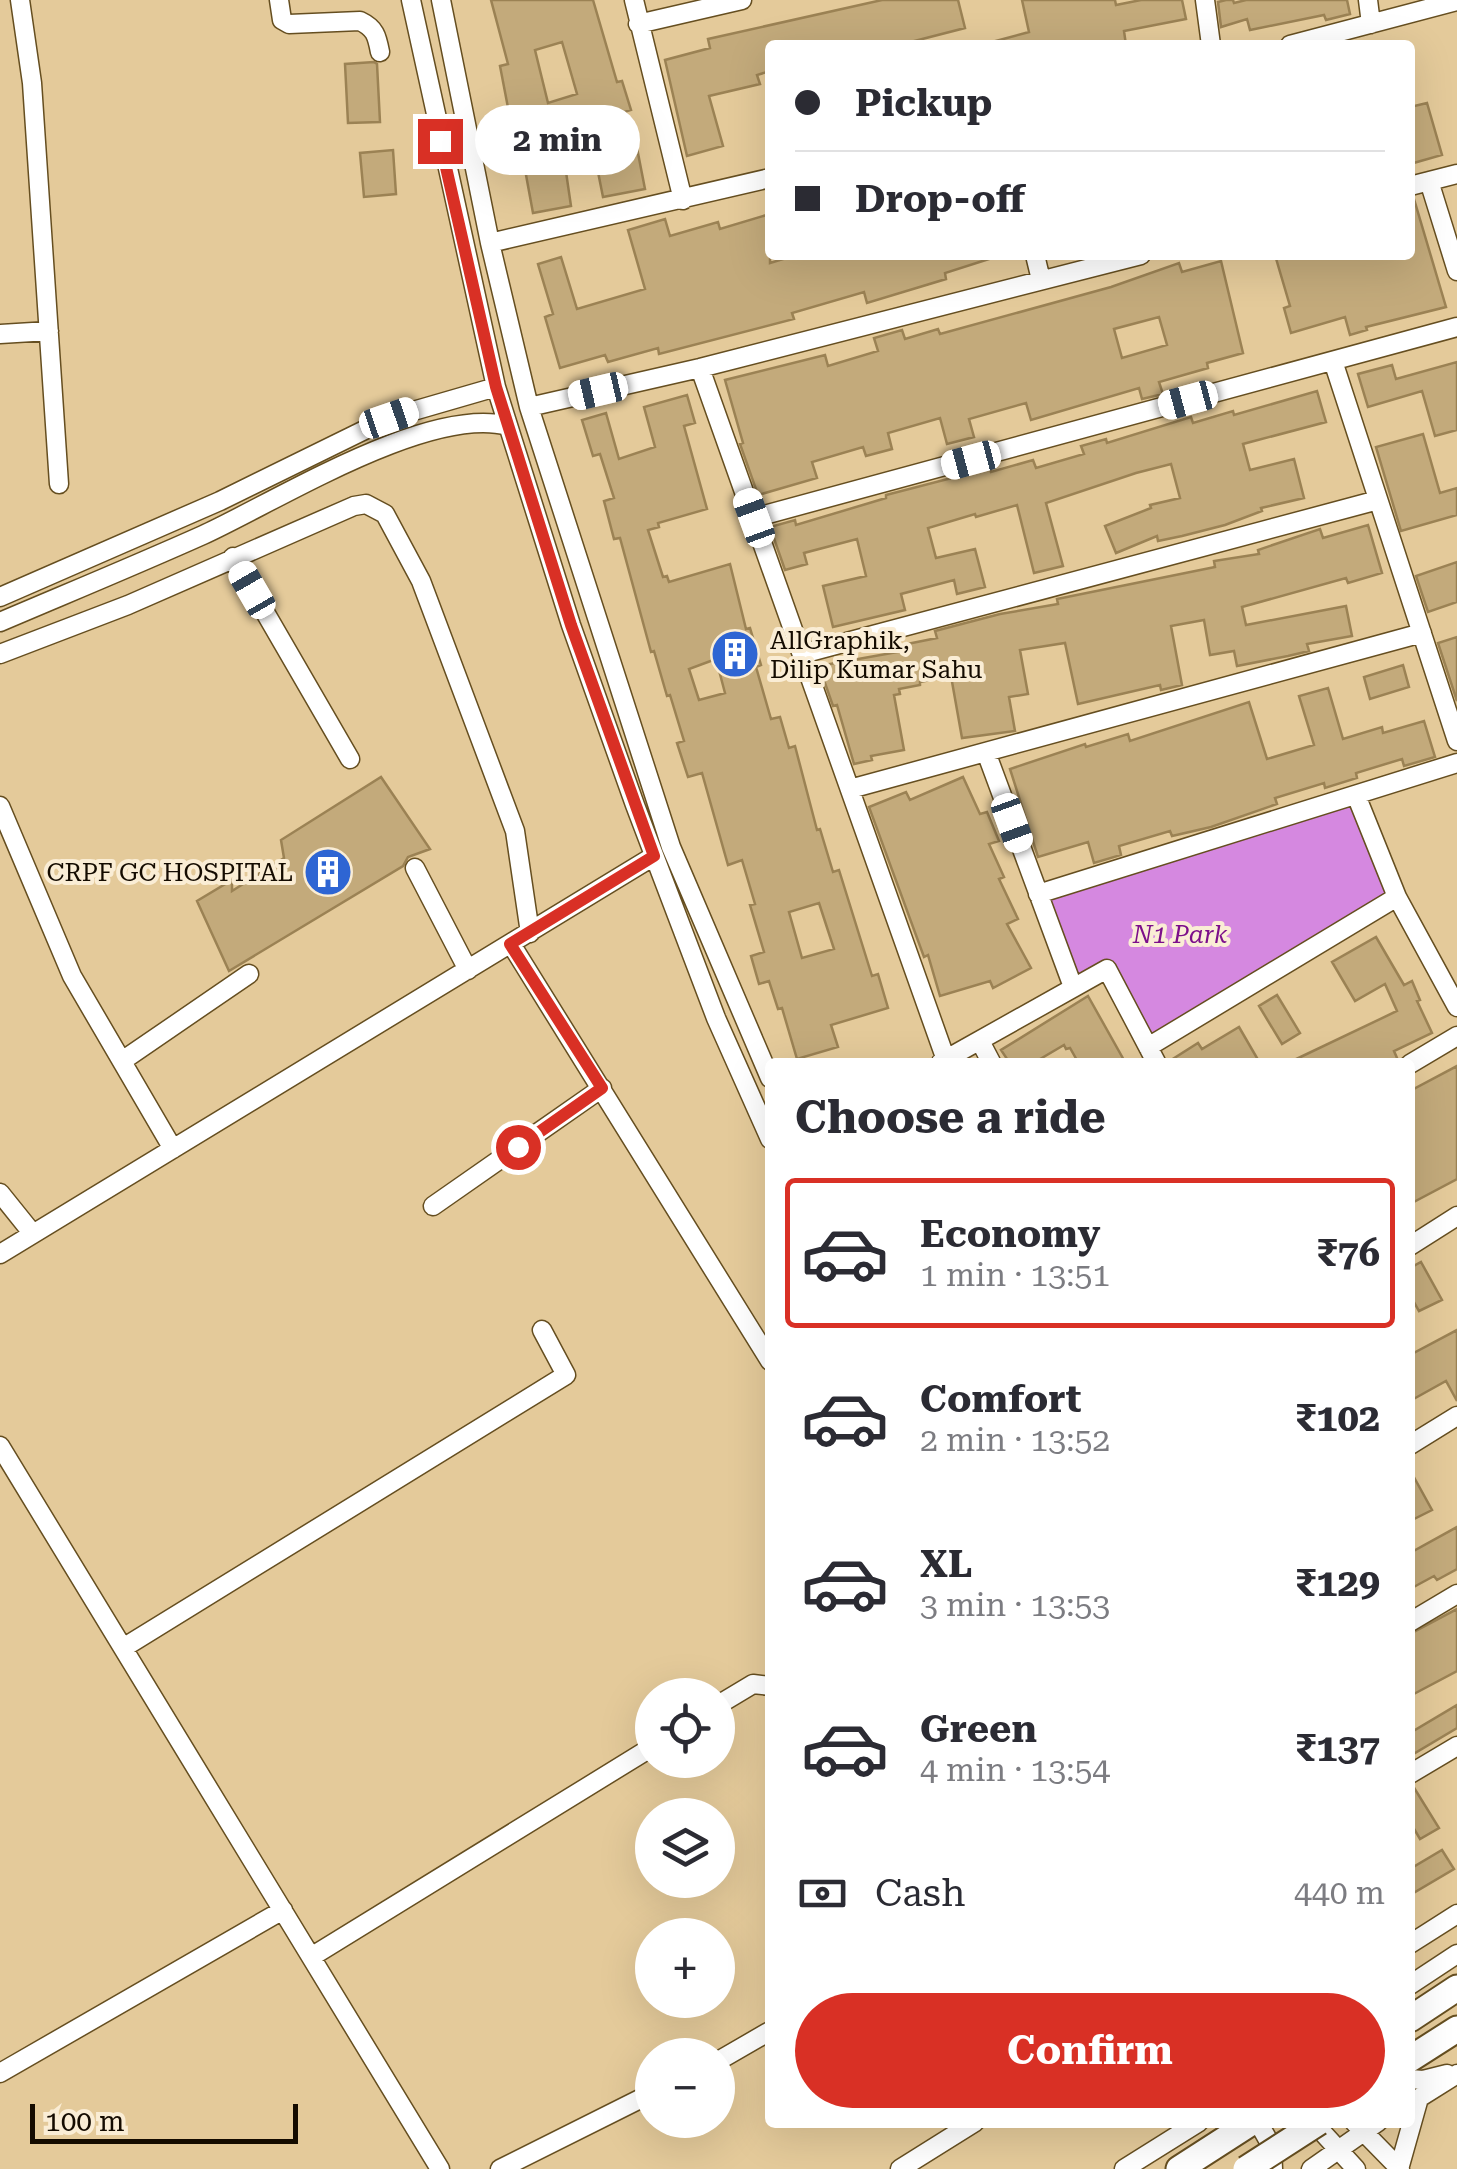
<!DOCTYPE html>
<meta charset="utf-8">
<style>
:root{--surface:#fff;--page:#f7f7f7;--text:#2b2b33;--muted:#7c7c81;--line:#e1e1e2;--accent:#d93025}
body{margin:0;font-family:"Roboto Serif",serif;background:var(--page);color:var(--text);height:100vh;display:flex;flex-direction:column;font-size:38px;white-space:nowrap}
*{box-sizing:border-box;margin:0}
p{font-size:32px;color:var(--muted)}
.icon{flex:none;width:55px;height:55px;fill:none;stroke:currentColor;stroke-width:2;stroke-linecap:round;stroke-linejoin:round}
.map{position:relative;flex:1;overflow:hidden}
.details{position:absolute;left:765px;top:1058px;width:650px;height:1070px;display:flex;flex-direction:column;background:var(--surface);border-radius:10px;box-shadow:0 10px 40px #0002}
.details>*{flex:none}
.guide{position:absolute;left:765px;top:40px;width:650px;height:220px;border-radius:10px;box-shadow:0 10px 40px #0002;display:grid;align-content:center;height:220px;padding:0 30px;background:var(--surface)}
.controls{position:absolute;left:635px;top:1678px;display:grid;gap:20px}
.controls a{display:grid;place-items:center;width:100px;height:100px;border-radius:50%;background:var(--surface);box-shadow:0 10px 40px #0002;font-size:50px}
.scale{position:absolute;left:30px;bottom:25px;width:268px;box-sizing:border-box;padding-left:10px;border:5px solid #140b00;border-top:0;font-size:28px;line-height:35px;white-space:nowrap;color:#140b00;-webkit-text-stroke:8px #faedd5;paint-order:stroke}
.end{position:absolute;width:45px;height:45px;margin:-22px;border:12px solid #d93025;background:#fff;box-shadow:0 0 0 5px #fff}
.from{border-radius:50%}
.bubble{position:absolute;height:70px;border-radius:35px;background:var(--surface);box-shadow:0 10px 40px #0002;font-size:32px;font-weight:700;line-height:70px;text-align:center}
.car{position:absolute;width:30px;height:60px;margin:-30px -15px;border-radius:12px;box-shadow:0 0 8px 2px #0007;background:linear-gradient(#fff 24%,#345 0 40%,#fff 0 76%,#345 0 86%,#fff 0)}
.guide b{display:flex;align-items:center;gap:35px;height:95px;font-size:38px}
.guide b+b{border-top:2px solid var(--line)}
.guide i{width:25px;height:25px;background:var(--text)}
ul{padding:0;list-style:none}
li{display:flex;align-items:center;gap:30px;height:150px;margin:0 20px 15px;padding:0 10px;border:5px solid transparent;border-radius:10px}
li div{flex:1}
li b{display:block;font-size:38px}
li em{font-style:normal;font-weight:700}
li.selected{border-color:var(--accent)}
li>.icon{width:90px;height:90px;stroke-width:1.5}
h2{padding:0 30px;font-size:45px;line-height:120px}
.pay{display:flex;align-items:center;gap:25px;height:110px;padding:0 30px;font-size:38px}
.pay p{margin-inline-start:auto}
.button{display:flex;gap:20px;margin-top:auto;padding:20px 30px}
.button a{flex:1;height:115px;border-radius:60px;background:var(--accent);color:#fff;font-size:40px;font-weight:700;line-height:115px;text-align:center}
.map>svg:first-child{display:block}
</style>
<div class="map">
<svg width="1457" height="2169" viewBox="0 0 1457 2169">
<rect width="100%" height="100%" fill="#e4ca9a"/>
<path fill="#d588e0" d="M 1356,795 L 1397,897 L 1148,1047 L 1107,969 L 1073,987 L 1038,894 Z"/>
<path fill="#c3aa7b" stroke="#9b8254" stroke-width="2.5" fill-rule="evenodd" d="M 491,0 L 593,0 L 617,82 L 622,81 L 631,110 L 560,131 L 571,206 L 533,213 L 524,164 L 519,165 L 500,66 L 508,64 ZM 562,42 L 577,94 L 548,103 L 535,50 Z
M 882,0 L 958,0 L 965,28 L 899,45 L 770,45 L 770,71 L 757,75 L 760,84 L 709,96 L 723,146 L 687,156 L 665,60 L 710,48 L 708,39 Z
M 1022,0 L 1115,0 L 1116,5 L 1141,0 L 1182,0 L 1186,19 L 1124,31 L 1126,45 L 997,45 L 996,41 L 1029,32 Z
M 1226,0 L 1233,0 L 1234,3 L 1246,0 L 1347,0 L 1350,14 L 1326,20 L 1324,15 L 1250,30 L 1247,19 L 1221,27 L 1218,2 Z
M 374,62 L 377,64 L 380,122 L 348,123 L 345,64 Z
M 1427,103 L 1442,155 L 1410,164 L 1410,107 Z
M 636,143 L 645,189 L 603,197 L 594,152 Z
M 393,150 L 396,194 L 364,197 L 360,153 Z
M 1414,199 L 1446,307 L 1366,327 L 1367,330 L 1350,335 L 1345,317 L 1291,333 L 1284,308 L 1290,306 L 1275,255 L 1410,255 L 1410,200 Z
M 770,214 L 770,263 L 796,255 L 992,255 L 992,258 L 945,273 L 946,279 L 867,303 L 864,292 L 792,313 L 794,319 L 659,354 L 658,348 L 608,362 L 605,355 L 560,368 L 545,317 L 553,314 L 538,264 L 561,257 L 577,309 L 645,289 L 628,230 L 665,219 L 670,236 L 718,222 L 720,229 Z
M 1221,261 L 1243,353 L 1207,363 L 1208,368 L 1159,382 L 1163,394 L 1142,399 L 1139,388 L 1031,420 L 1026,403 L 969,419 L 974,437 L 947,444 L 940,418 L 888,433 L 892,449 L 866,456 L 863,447 L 812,462 L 817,478 L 758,495 L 740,444 L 743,443 L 725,380 L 825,355 L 828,366 L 878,351 L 874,338 L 902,330 L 905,339 L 938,329 L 940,334 L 1111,287 L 1179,263 L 1182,272 ZM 1159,317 L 1167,345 L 1122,358 L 1114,329 Z
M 1457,362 L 1457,430 L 1435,436 L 1422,391 L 1368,407 L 1358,374 L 1392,365 L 1396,379 Z
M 1317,391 L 1326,422 L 1243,444 L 1250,470 L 1294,459 L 1304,498 L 1261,508 L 1262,511 L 1225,525 L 1182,536 L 1158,541 L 1157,536 L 1116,553 L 1105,526 L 1151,508 L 1150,505 L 1180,498 L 1171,464 L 1136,473 L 1046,503 L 1063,566 L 1034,573 L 1017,505 L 976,517 L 975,514 L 928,528 L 936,558 L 975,549 L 985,587 L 957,594 L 954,580 L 901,594 L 905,610 L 833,627 L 823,586 L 866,576 L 857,539 L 804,553 L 807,564 L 785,570 L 770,527 L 795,520 L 796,525 L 886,498 L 886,495 L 990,468 L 991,472 L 1033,460 L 1036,468 L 1084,454 L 1081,446 L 1106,439 L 1107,443 L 1191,417 L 1193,423 L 1233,411 L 1234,415 Z
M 687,395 L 695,423 L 684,426 L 707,509 L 658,523 L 659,527 L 648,530 L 663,577 L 667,576 L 669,582 L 730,564 L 746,629 L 750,628 L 761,665 L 756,667 L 771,719 L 780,717 L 789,748 L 795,746 L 817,830 L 820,829 L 833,872 L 839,870 L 872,976 L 878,974 L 888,1008 L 831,1025 L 838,1047 L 797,1059 L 782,1008 L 778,1009 L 769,981 L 759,984 L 751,956 L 764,952 L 750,905 L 755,904 L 742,860 L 728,865 L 702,773 L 688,777 L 677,743 L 684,741 L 670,695 L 667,696 L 654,651 L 651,652 L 620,538 L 614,539 L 604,501 L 614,498 L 600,454 L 593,456 L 582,420 L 606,413 L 619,459 L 655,447 L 644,407 ZM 716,659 L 725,693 L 699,700 L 689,669 ZM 819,903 L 834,949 L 802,958 L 789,912 Z
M 1423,434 L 1440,493 L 1457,488 L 1457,515 L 1401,531 L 1376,447 Z
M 1368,525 L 1382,573 L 1348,583 L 1346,578 L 1242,607 L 1246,625 L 1346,606 L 1352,636 L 1307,644 L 1309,651 L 1288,656 L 1237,666 L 1234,651 L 1210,655 L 1204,620 L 1171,626 L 1182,685 L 1161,690 L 1160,685 L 1078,704 L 1065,643 L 1020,650 L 1028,694 L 1009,697 L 1015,731 L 962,738 L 951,676 L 920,682 L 920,685 L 899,689 L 900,694 L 894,695 L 904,750 L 871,756 L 872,760 L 854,764 L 837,705 L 833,706 L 819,666 L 903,651 L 902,645 L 937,638 L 935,631 L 1000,614 L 1058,604 L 1057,599 L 1215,567 L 1214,561 L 1259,554 L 1258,550 L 1320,529 L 1323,538 Z
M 1457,562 L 1457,602 L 1428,612 L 1416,576 Z
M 1457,637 L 1457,701 L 1438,643 Z
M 1403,665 L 1409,687 L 1370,699 L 1364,677 Z
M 1328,688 L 1343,739 L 1382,727 L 1383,733 L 1424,721 L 1435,757 L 1404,766 L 1402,759 L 1356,773 L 1357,778 L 1325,788 L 1324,783 L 1275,798 L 1277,804 L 1211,827 L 1172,836 L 1170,831 L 1119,846 L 1121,855 L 1094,863 L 1088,842 L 1038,857 L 1010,769 L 1085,744 L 1086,747 L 1128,734 L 1130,741 L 1249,702 L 1267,759 L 1314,745 L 1299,696 Z
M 381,777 L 430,849 L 408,857 L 403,866 L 229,971 L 197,901 L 232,880 L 232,891 L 284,858 L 281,840 Z
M 963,777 L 980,814 L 987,812 L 999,841 L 989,844 L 1004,877 L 999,879 L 1018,919 L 1007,924 L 1031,968 L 993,988 L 990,981 L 940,996 L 928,955 L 924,957 L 869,807 L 906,792 L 910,800 Z
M 1376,937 L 1404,985 L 1412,981 L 1420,1000 L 1417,1001 L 1432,1033 L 1394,1051 L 1397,1058 L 1389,1062 L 1290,1062 L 1397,1011 L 1385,984 L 1355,1001 L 1332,962 Z
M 1277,995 L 1300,1033 L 1282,1044 L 1259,1006 Z
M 1088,996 L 1125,1062 L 1078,1062 L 1070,1048 L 1066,1049 L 1064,1045 L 1035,1062 L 1009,1062 L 1001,1050 Z
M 1239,1027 L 1257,1058 L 1249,1062 L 1168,1062 L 1198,1043 L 1202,1049 Z
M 1457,1066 L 1457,1179 L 1410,1204 L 1410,1091 Z
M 1421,1262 L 1442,1300 L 1419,1311 L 1410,1295 L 1410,1268 Z
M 1457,1330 L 1457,1401 L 1446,1381 L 1410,1401 L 1410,1355 Z
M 1410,1470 L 1432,1510 L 1410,1521 Z
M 1457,1527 L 1457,1569 L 1437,1580 L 1434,1576 L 1410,1589 L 1410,1553 Z
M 1457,1609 L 1457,1671 L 1410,1696 L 1410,1634 Z
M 1457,1705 L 1457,1728 L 1410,1756 L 1410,1733 Z
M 1410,1786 L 1413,1786 L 1439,1828 L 1420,1839 L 1410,1822 Z
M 1442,1850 L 1454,1869 L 1410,1895 L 1410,1869 Z"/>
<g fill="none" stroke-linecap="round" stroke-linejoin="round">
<g stroke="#654e20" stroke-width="21">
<path id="minor" d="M 20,0 L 32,83 L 59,484
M 279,0 L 282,20 L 289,24 L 360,21 C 375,28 377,36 380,52
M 411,0 L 496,387 L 571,625 L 635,805 L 716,1018 L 770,1139
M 441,0 L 490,243 L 529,407 L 671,847 L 770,1078
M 634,0 L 683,200
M 1205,0 L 1211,45
M 1368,0 L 1371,24
M 638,24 L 742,0
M 1290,45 L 1457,1
M 1429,181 L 1457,271
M 1410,186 L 1457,174
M 490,243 L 770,178
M 1035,255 L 1041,280
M 0,334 L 49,331
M 1333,361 L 1457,741
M 700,368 L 946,1060
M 529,407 L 700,368 L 1141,255
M 753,518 L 1457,327
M 233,557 L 350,759
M 0,597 L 220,501 L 389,418 L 496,387
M 0,622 C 68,593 136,565 203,535 C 277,501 429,405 508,426
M 0,654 L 128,605 L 354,506 L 366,504 L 385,514 L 421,581 L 515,831 L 530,933
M 802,654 L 1378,500
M 986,752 L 1073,987
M 850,789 L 1422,633
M 1356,795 L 1397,897 L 1457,1007
M 0,806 L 72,976 L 173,1149
M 415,868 L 468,970
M 1038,894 L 1457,763
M 511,944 L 770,1361
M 980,1041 L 991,1062
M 1148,1047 L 1397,897
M 122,1061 L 249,974
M 941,1062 L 1107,969 L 1156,1062
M 1410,1064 L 1457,1036
M 0,1193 L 33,1234
M 433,1206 L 602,1088
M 1410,1246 L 1457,1216
M 0,1254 L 654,856
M 1410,1445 L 1457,1416
M 0,1446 L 440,2169
M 1410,1622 L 1457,1594
M 123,1648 L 566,1375 L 542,1330
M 718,1705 L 753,1684 L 770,1686
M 1410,1774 L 1457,1746
M 1410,1944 L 1457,1914
M 311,1957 L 652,1747
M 1410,1985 L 1457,1954
M 718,2061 L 770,2031
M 0,2073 L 283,1910
M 1410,2079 L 1423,2080 L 1447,2074
M 1411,2103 L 1457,2074
M 1258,2122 L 1272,2147 L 1273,2169
M 1313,2122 L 1356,2169
M 1354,2122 L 1400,2169
M 500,2169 L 652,2093
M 900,2169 L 975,2122
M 1124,2169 L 1199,2122
M 1311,2169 L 1378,2122
M 1399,2169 L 1419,2098"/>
</g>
<g stroke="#654e20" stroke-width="29">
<path id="highway" d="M 1410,2019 L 1457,1988
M 1410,2059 L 1457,2029
M 1179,2169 L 1252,2122"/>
</g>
<use href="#minor" stroke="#fff" stroke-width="18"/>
<use href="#highway" stroke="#fff" stroke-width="25"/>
<g stroke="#654e20" stroke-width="29" stroke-linecap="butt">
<path id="highway-bridge" d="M 1246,2169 L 1319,2122"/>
</g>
<use href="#highway-bridge" stroke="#fff" stroke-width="25"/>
</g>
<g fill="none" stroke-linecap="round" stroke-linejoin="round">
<path stroke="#d93025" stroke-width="12" d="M 440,141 L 496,387 L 571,625 L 654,856 L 510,944 L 602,1088 L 518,1147"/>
</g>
<defs>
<g id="building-disc" transform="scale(2.5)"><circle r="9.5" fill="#2e65d3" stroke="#faedd5"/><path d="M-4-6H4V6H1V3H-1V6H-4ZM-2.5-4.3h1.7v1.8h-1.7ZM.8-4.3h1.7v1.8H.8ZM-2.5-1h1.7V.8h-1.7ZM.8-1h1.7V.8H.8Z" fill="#fff"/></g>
</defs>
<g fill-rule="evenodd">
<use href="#building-disc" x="735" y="654"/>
<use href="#building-disc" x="328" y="872"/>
</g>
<g text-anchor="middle" stroke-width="8" stroke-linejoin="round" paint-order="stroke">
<g font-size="25" fill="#140b00" stroke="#faedd5" text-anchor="start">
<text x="770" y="649">AllGraphik,<tspan x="770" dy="29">Dilip Kumar Sahu</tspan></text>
<text x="293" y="881" text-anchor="end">CRPF GC HOSPITAL</text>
</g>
<g font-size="25" font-style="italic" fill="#7c0f8a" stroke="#faedd5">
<text x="1180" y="943">N1 Park</text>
</g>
</g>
</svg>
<div class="controls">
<a><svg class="icon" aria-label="locate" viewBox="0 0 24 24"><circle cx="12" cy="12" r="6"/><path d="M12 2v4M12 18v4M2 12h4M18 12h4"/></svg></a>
<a><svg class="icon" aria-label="layers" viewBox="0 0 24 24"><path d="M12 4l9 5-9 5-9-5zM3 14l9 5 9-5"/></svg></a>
<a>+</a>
<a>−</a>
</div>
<div class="scale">100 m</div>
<i class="end from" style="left:518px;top:1147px"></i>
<i class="end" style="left:440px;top:141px"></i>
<div class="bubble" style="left:475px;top:105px;width:165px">2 min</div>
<i class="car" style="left:598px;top:391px;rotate:257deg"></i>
<i class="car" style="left:1188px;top:400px;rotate:255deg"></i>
<i class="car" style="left:389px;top:418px;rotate:71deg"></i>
<i class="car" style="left:971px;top:460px;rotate:255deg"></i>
<i class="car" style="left:754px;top:518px;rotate:340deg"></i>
<i class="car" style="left:252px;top:590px;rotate:330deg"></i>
<i class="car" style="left:1012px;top:823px;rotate:160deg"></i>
<div class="guide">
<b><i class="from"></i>Pickup</b>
<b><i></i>Drop-off</b>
</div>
<section class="details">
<h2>Choose a ride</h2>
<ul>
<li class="selected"><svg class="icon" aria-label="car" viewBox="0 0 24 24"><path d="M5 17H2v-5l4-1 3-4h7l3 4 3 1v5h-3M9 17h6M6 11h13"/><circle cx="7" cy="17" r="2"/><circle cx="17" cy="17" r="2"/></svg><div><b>Economy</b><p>1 min · 13:51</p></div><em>₹76</em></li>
<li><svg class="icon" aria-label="car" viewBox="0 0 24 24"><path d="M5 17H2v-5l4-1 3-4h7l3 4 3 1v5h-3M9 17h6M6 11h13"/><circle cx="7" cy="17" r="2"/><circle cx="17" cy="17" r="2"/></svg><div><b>Comfort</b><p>2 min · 13:52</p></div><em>₹102</em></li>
<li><svg class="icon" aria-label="car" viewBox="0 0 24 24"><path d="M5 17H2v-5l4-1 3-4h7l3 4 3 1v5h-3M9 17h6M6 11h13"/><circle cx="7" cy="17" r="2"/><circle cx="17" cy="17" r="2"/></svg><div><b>XL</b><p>3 min · 13:53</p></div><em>₹129</em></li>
<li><svg class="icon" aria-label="car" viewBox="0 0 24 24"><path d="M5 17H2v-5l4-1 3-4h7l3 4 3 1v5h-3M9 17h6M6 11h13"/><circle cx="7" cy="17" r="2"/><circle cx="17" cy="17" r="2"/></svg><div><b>Green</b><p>4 min · 13:54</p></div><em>₹137</em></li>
</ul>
<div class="pay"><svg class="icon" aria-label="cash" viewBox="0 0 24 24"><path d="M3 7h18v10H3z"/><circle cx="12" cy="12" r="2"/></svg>Cash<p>440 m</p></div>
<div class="button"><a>Confirm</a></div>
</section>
</div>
